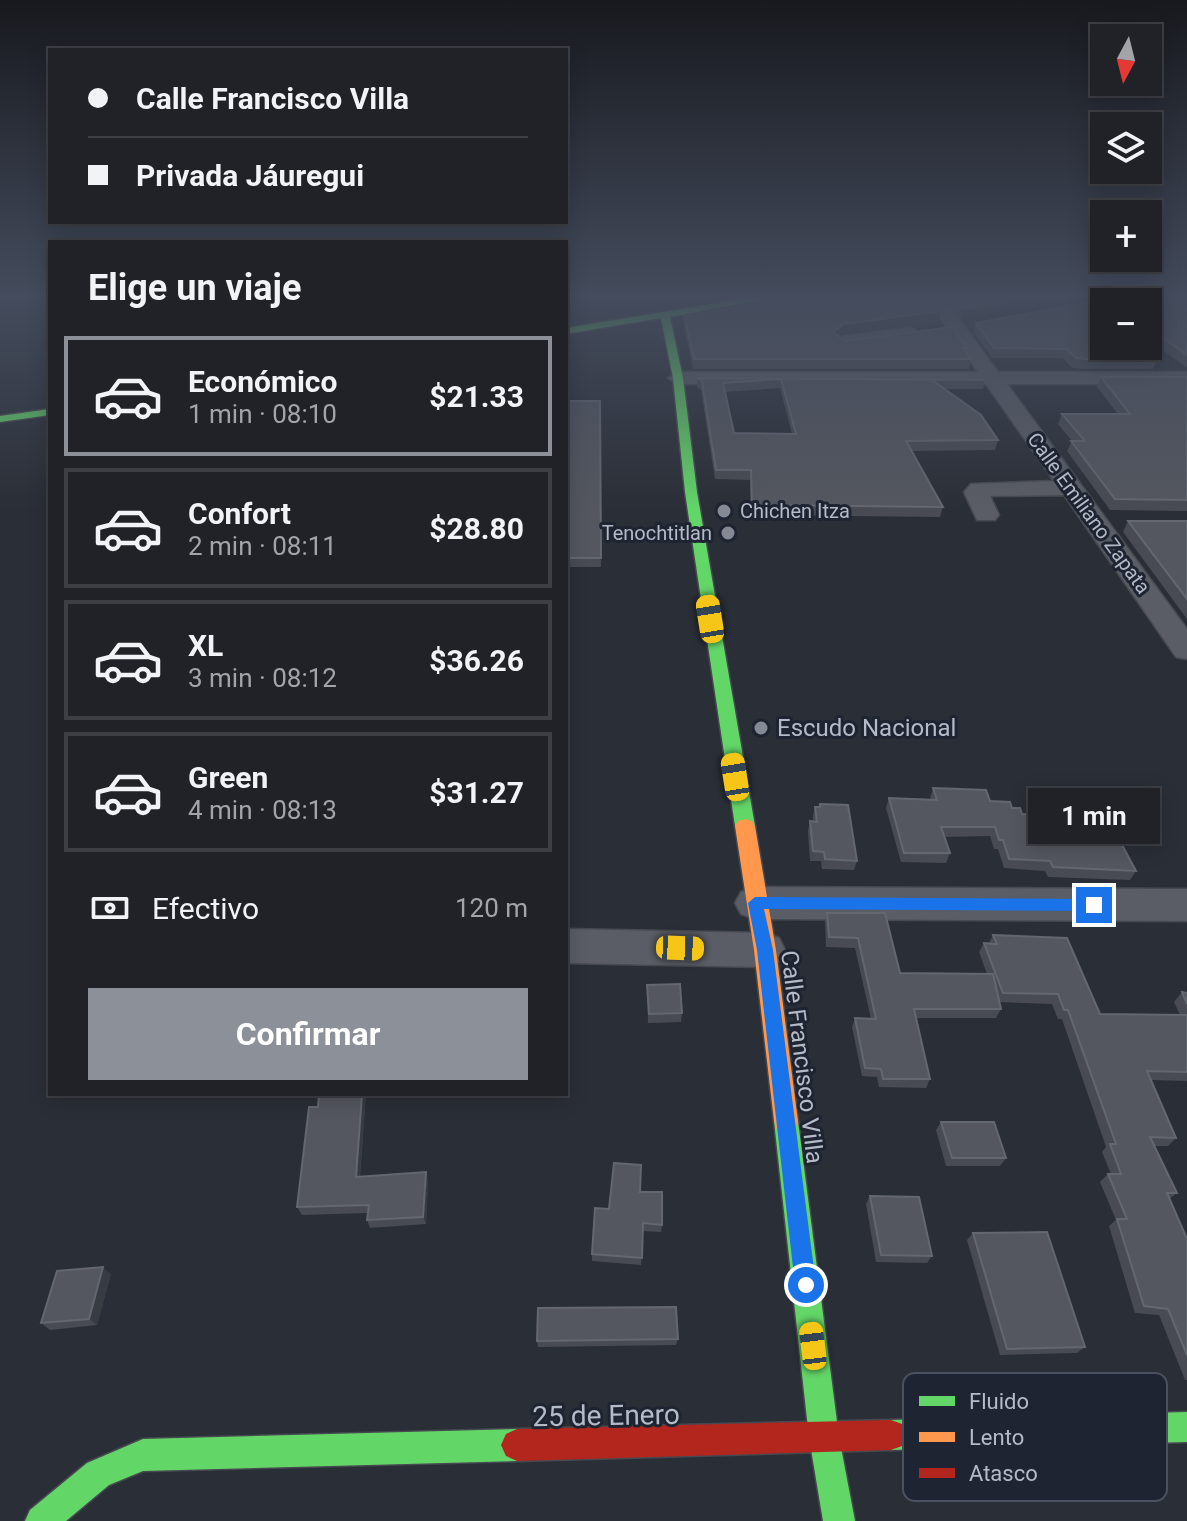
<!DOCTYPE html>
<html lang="es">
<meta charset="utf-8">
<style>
:root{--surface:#202228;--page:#2d2f34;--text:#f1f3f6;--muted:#a2a4a8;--line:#3d3f45;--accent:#8c9099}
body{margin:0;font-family:Roboto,sans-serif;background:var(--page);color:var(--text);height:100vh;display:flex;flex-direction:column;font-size:30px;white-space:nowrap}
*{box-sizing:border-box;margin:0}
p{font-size:26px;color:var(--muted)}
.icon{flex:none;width:44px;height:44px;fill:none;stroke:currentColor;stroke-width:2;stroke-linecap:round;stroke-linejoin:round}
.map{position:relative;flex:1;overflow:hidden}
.details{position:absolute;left:48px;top:240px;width:520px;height:856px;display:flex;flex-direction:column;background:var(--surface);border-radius:0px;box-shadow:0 4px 20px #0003,0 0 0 2px var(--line)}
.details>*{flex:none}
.banner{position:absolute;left:48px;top:48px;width:520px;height:176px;border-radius:0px;box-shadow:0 4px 20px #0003,0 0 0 2px var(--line);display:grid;align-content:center;height:176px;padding:0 40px;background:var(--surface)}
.needle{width:52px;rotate:187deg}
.buttons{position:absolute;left:1090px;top:24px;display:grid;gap:16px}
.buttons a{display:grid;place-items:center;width:72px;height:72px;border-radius:0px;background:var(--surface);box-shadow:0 4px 20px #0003,0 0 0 2px var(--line);font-size:40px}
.end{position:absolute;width:36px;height:36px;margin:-18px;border:10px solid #1a73e8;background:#fff;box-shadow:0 0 0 4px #fff}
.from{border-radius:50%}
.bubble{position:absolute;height:56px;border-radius:0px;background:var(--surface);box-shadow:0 4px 20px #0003,0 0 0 2px var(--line);font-size:26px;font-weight:700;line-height:56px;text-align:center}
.car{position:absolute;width:24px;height:48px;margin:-24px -12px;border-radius:10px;box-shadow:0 0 6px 2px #0007;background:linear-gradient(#f5c518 24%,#345 0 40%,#f5c518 0 76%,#345 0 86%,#f5c518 0)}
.banner b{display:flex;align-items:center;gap:28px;height:76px;font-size:30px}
.banner b+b{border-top:2px solid var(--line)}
.banner i{width:20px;height:20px;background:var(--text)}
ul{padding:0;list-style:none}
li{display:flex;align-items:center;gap:24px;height:120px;margin:0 16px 12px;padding:0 24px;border:4px solid var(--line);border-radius:0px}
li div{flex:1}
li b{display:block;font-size:30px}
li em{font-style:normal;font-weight:700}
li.active{border-color:var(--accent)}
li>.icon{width:72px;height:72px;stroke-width:1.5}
h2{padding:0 40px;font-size:36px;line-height:96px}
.pay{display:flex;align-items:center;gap:20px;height:88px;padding:0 40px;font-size:30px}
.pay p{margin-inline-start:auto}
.button{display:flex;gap:16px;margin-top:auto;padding:16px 40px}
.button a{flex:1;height:92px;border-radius:0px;background:var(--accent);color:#fff;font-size:32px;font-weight:700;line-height:92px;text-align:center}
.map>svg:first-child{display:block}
</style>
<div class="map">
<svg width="1187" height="1521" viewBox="0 0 1187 1521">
<rect width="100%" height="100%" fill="#2a2e36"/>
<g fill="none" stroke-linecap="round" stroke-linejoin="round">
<g stroke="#46494f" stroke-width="3">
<path id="street" d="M 926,298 L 944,298 L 998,372 L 1187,372 L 1187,384 L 1007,384 L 1187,629 L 1187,659 L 1176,657 L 1064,495 L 990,496 L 999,515 L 995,520 L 977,520 L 964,492 L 971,484 L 1054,481 L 986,384 L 678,384 L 668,378 L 678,372 L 978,372 Z
M 910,327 L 919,333 L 917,337 L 843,348 L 834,342 L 843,336 Z
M 755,887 L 1187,889 L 1187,921 L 755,919 L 741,914 L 735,903 L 741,892 Z
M 566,929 L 765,933 L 779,938 L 785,950 L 779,962 L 765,967 L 566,963 Z"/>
</g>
<g stroke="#46494f" stroke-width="3">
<path id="fast" d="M 748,298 L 771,298 L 670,317 L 683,378 L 697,492 L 755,826 L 752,831 L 738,831 L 735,826 L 685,492 L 673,378 L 661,318 L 566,334 L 566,328 Z
M 50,409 L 50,415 L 0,422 L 0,416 Z
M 786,1109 L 795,1112 L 798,1121 L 839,1437 L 855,1521 L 823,1521 L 809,1437 L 774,1121 L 777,1112 Z
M 1187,1412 L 1187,1442 L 891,1450 L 880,1446 L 876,1435 L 880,1424 L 891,1420 Z
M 517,1429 L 528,1434 L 533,1445 L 528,1456 L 517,1461 L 143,1471 L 109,1485 L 66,1521 L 25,1521 L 30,1510 L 87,1463 L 143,1439 Z"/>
</g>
<g stroke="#46494f" stroke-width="3">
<path id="slow" d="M 745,819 L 752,821 L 755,826 L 776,950 L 798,1121 L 795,1130 L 786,1133 L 777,1130 L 774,1121 L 754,950 L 735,826 L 738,821 Z"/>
</g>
<g stroke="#46494f" stroke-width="3">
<path id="jam" d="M 891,1420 L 902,1424 L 906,1435 L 902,1446 L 891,1450 L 517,1461 L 506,1456 L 501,1445 L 506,1434 L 517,1429 Z"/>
</g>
<use href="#street" fill="#5a5d65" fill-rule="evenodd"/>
<use href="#fast" fill="#63d668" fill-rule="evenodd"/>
<use href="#slow" fill="#ff974d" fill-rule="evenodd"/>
<use href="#jam" fill="#b3261e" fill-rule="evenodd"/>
</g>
<path fill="#484b53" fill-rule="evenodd" d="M 948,298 L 1069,298 L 961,318 Z
M 1112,298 L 1187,298 L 1187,368 L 1148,339 L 1148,302 L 1104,302 L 1104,346 L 1143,346 L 1157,359 L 1153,369 L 1083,369 L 1072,368 L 1063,358 L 992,358 L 973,332 L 976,323 Z
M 684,316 L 939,321 L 843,333 L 838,336 L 845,341 L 967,348 L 966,352 L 971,359 L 969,369 L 693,369 L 684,325 Z
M 1101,377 L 1187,377 L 1187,511 L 1110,510 L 1067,451 L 1072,441 L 1058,424 L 1062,414 L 1118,414 L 1097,387 Z
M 697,378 L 985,380 L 983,389 L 945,389 L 998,440 L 995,450 L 911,451 L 943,507 L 940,517 L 751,515 L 750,480 L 715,479 L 701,390 L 697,387 ZM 780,388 L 792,434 L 734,433 L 725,392 Z
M 600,401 L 601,567 L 566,567 L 566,406 Z
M 1128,521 L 1187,521 L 1187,619 L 1123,532 Z
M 933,788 L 1012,808 L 1048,828 L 1136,871 L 1130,880 L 1048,877 L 1045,871 L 1004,868 L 998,849 L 994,849 L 990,836 L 944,837 L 950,853 L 946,863 L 901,862 L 886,808 L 889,798 L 930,799 Z
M 820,804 L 857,861 L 854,870 L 822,869 L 821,861 L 810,861 L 808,831 L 810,821 L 813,821 L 813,816 L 815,807 L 819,807 Z
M 827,913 L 900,973 L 987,974 L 979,952 L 984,943 L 989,943 L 993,935 L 1100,1014 L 1180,1015 L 1174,1002 L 1182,992 L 1187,993 L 1187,1080 L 1186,1081 L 1151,1080 L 1176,1138 L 1168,1146 L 1155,1146 L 1177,1193 L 1169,1199 L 1187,1239 L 1187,1380 L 1185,1380 L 1159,1315 L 1135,1313 L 1109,1226 L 1116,1220 L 1100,1182 L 1108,1174 L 1111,1174 L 1102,1152 L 1106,1147 L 1062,1019 L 1058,1019 L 1052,1004 L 999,1002 L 1001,1009 L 996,1018 L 916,1018 L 930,1079 L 926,1088 L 879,1087 L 877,1077 L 862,1076 L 852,1027 L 855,1018 L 871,1019 L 855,948 L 826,947 L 825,922 Z
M 647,985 L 682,1013 L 681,1022 L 648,1023 Z
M 319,1094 L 366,1094 L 360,1177 L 428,1180 L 426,1224 L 370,1228 L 367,1220 L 368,1213 L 302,1215 L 297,1207 L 318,1107 Z
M 941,1122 L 1006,1158 L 1000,1166 L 946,1166 L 936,1130 Z
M 640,1192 L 662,1225 L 661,1232 L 643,1231 L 641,1265 L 592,1261 L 592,1254 L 609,1209 Z
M 870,1196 L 932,1256 L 927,1263 L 876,1262 L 866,1204 Z
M 973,1233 L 1085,1347 L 1077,1353 L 1000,1355 L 967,1240 Z
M 111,1274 L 97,1325 L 50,1330 L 41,1323 Z
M 678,1339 L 676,1345 L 538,1347 L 537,1341 Z"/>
<path fill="#373b42" d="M 1022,298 L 1069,298 L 961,318 L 964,309 Z
M 941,311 L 939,321 L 843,333 L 831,341 L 833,332 L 844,324 Z
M 362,1094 L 366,1094 L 359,1185 L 356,1177 Z
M 426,1172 L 428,1180 L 426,1224 L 423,1217 Z
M 103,1267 L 111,1274 L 97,1325 L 89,1319 Z"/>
<path fill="#54575f" stroke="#636770" stroke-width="2" fill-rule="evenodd" d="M 795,298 L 931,298 L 941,311 L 844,324 L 833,332 L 845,341 L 952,327 L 967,348 L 963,348 L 971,359 L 694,359 L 684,316 Z
M 956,298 L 1022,298 L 964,309 Z
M 1112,298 L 1187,298 L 1187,355 L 1152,330 L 1148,334 L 1148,302 L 1104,302 L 1104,346 L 1143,346 L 1157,359 L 1086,359 L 1076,358 L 1067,349 L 994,348 L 976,323 Z
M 1101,377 L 1187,377 L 1187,500 L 1115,499 L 1071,441 L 1085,441 L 1062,414 L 1130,414 Z
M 697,378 L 985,380 L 932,380 L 981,415 L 998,440 L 906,441 L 943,507 L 752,505 L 751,470 L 716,470 L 702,381 ZM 781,379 L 796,434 L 734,433 L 723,383 Z
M 567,401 L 600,401 L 601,558 L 566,558 Z
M 1128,521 L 1187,521 L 1187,599 Z
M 933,788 L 986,790 L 990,801 L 1010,802 L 1012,808 L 1020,808 L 1022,814 L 1044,816 L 1048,828 L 1114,830 L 1136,871 L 1053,867 L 1050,861 L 1009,859 L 1003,840 L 999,840 L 995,827 L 941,827 L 950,853 L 904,853 L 889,798 L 937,800 Z
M 820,804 L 848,805 L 857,861 L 825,859 L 824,852 L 813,851 L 810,821 L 817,822 L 815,807 L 820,807 Z
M 827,913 L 885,913 L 900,973 L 993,974 L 1001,1009 L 914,1009 L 930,1079 L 883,1079 L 881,1069 L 865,1068 L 855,1018 L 876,1019 L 858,938 L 829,937 Z
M 993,935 L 1067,938 L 1100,1014 L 1187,1015 L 1187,1072 L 1147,1071 L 1176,1138 L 1150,1137 L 1177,1193 L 1167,1193 L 1187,1239 L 1187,1355 L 1168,1309 L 1144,1306 L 1117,1219 L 1127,1219 L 1108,1174 L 1121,1174 L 1110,1144 L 1116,1144 L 1068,1010 L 1064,1010 L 1058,994 L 1003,993 L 984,943 L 997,944 Z
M 680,984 L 682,1013 L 649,1014 L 647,985 Z
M 1182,992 L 1187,993 L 1187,1004 Z
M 319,1094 L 362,1094 L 356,1177 L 426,1172 L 423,1217 L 367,1220 L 369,1205 L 297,1207 L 309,1107 L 318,1107 Z
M 941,1122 L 994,1122 L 1006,1158 L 952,1158 Z
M 614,1163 L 641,1165 L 640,1192 L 662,1192 L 662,1225 L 643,1223 L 642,1258 L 592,1254 L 595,1208 L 609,1209 Z
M 870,1196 L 919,1197 L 932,1256 L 881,1255 Z
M 1047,1232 L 1085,1347 L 1007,1349 L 973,1233 Z
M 103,1267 L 89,1319 L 41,1323 L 57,1271 Z
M 676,1307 L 678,1339 L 537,1341 L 538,1308 Z"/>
<linearGradient id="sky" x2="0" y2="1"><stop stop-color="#17191e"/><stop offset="0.58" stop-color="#444c5d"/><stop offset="1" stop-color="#444c5d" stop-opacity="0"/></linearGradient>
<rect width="1187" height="511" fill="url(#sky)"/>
<path fill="#1a73e8" d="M 755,897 L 1094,899 L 1102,905 L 1094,911 L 764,909 L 773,950 L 816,1285 L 813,1292 L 806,1295 L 798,1292 L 795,1285 L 757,950 L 748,903 Z"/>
<g fill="#848994" stroke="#1e2431" stroke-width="3">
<circle cx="724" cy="511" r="8"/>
<circle cx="728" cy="533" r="8"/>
<circle cx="761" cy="728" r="8"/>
</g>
<g text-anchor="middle" stroke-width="6" stroke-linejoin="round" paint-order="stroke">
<g font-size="20" fill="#b5bac7" stroke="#1e2431" text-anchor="start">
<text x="740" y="518">Chichen Itza</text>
<text x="712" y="540" text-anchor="end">Tenochtitlan</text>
</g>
<g font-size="20" fill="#b5bac7" stroke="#1e2431">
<text transform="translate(1089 513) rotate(54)" y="7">Calle Emiliano Zapata</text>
</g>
<g font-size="24" fill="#b5bac7" stroke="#1e2431" text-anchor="start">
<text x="777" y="736">Escudo Nacional</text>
</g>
<g font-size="24" fill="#b5bac7" stroke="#1e2431">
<text transform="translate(802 1057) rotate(83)" y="8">Calle Francisco Villa</text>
</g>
<g font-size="28" fill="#b5bac7" stroke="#1e2431">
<text transform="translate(606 1415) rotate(-1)" y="10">25 de Enero</text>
</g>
</g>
<rect x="903" y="1373" width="264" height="128" rx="12" fill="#1e2431" stroke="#4b515e" stroke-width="2"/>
<rect x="919" y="1396" width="36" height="10" fill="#63d668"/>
<rect x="919" y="1432" width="36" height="10" fill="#ff974d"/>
<rect x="919" y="1468" width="36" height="10" fill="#b3261e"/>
<g font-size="22" fill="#b5bac7">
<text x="969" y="1409">Fluido</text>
<text x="969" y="1445">Lento</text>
<text x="969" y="1481">Atasco</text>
</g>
</svg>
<div class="buttons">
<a><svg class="needle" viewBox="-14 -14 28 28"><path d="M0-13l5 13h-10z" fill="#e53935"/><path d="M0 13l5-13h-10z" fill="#a2a4a8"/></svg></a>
<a><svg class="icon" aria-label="layers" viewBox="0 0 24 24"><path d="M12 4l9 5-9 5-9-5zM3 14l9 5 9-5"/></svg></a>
<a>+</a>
<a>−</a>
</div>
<i class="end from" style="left:806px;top:1285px"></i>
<i class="end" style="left:1094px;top:905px"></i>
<div class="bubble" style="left:1028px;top:788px;width:132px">1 min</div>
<i class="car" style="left:710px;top:619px;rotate:351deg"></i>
<i class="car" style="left:735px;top:777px;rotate:351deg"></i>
<i class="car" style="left:680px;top:948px;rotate:92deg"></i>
<i class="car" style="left:813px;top:1346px;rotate:353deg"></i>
<div class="banner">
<b><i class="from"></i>Calle Francisco Villa</b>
<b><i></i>Privada Jáuregui</b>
</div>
<section class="details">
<h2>Elige un viaje</h2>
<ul>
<li class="active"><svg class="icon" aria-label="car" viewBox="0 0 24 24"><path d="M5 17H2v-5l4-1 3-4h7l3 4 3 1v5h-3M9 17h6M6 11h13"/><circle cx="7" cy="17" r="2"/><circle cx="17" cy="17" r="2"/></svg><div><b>Económico</b><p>1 min · 08:10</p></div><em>$21.33</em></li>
<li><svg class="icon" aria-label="car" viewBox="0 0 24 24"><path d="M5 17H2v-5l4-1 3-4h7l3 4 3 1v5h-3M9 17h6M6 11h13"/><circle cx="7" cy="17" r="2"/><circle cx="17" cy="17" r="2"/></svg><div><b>Confort</b><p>2 min · 08:11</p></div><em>$28.80</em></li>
<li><svg class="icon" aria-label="car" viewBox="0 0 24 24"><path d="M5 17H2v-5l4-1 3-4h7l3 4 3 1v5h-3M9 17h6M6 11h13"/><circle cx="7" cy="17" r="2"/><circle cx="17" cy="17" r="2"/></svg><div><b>XL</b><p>3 min · 08:12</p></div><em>$36.26</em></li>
<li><svg class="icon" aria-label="car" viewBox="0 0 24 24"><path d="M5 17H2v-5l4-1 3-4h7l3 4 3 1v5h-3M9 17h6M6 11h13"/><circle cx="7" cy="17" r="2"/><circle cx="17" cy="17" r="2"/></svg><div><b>Green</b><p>4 min · 08:13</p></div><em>$31.27</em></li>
</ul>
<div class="pay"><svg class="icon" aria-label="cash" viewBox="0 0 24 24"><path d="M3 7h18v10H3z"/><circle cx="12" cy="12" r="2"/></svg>Efectivo<p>120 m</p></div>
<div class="button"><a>Confirmar</a></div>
</section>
</div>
